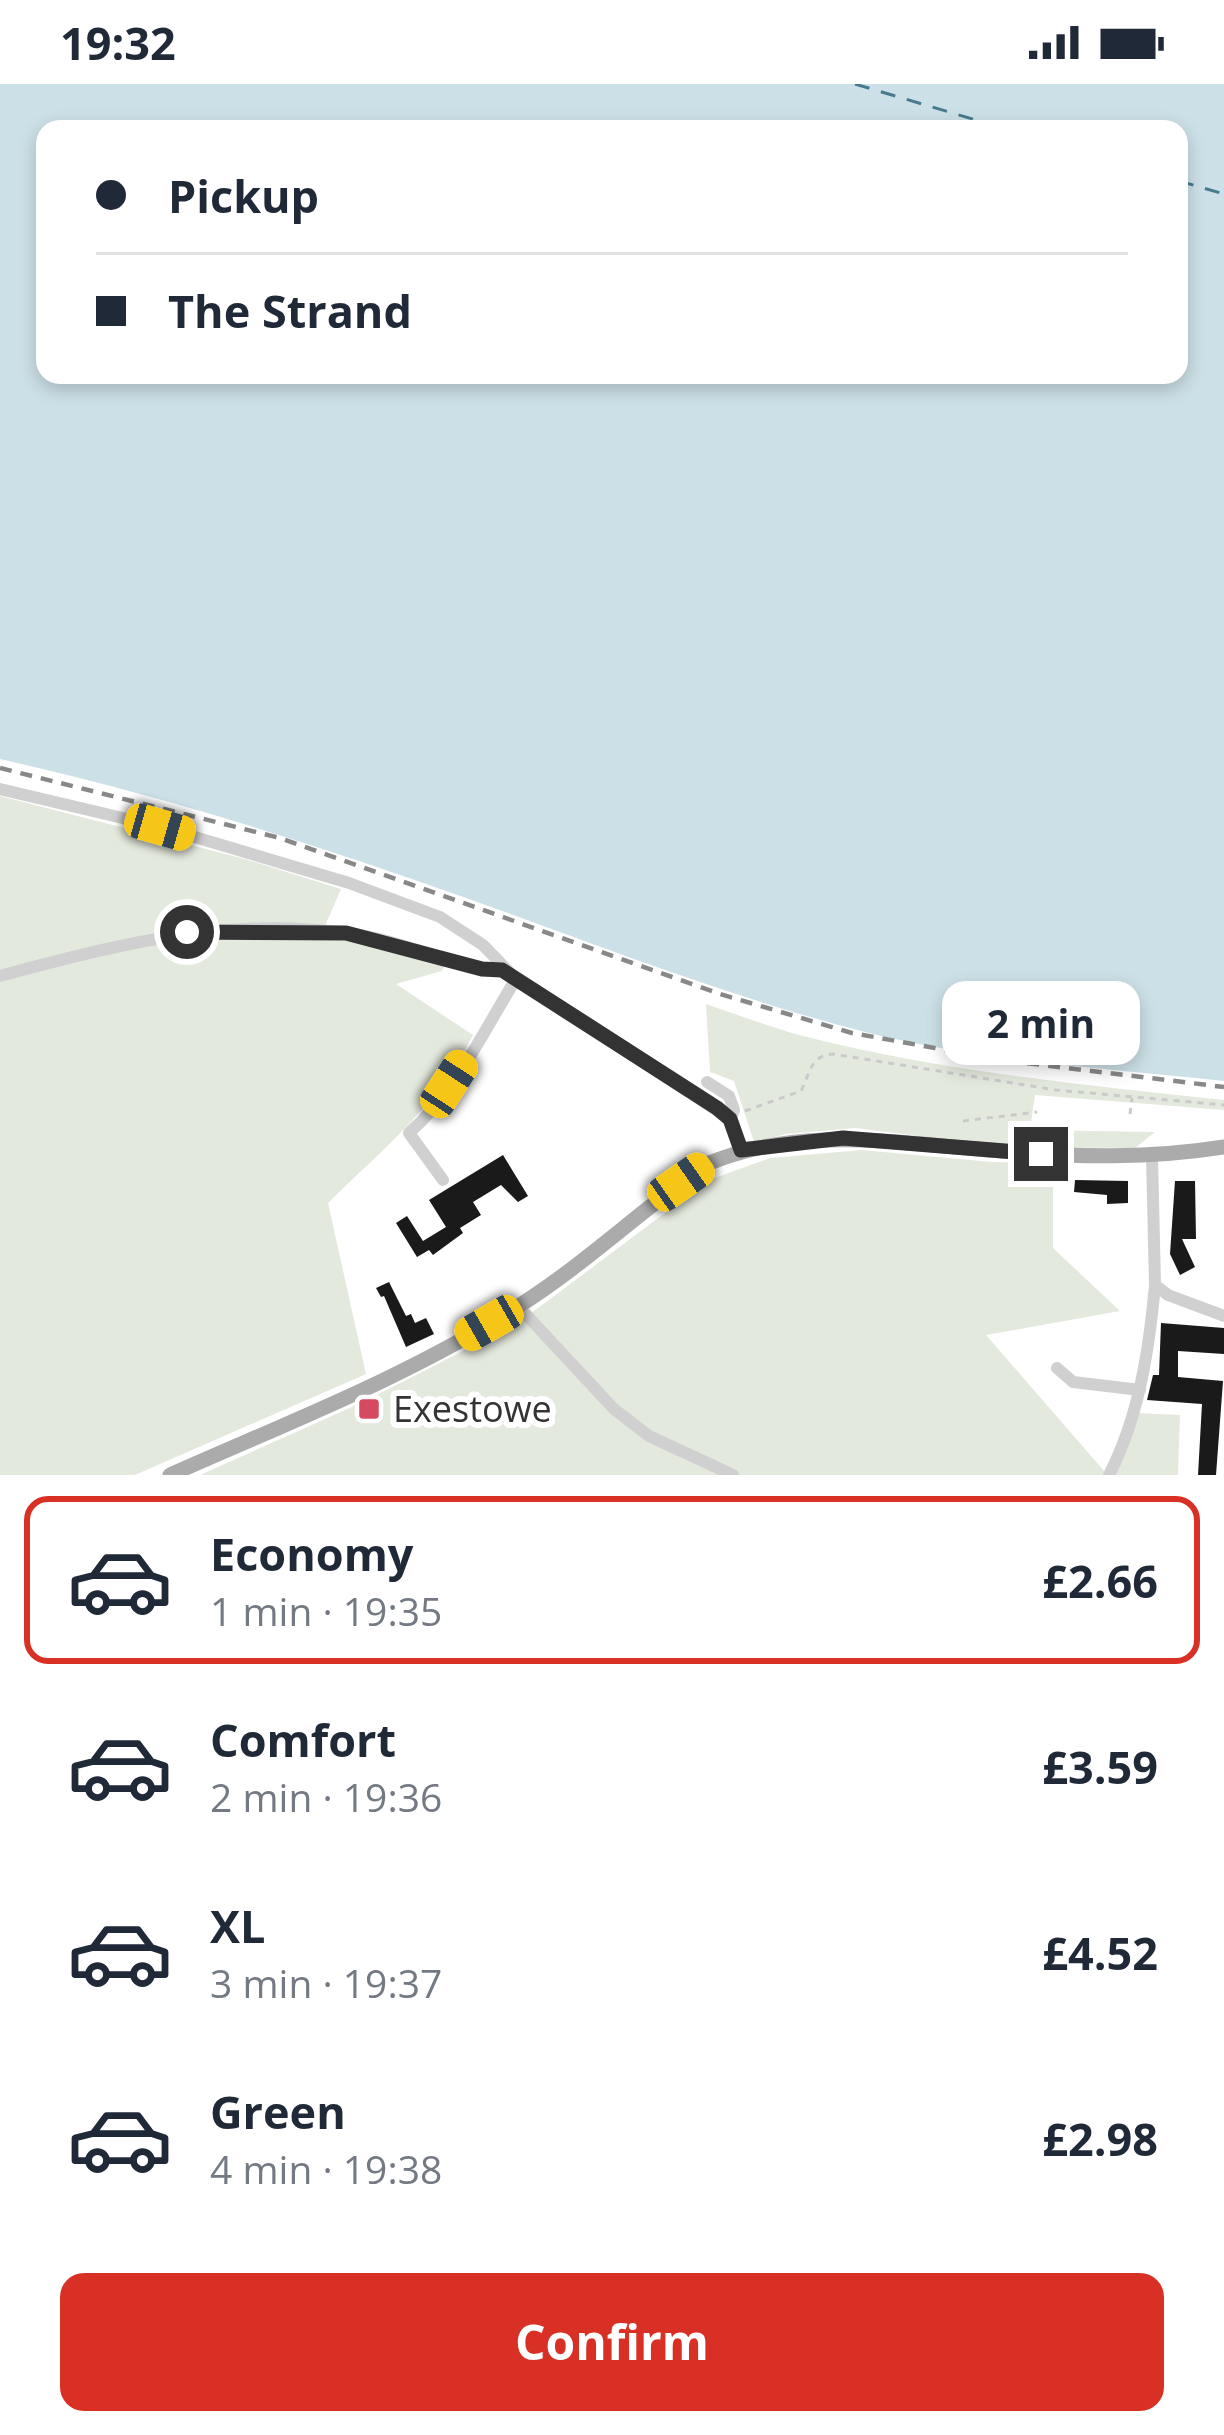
<!DOCTYPE html>
<meta charset="utf-8">
<style>
:root{--surface:#fff;--page:#f6f6f7;--text:#1f2937;--muted:#747a83;--line:#e0e1e3;--accent:#d93025}
body{margin:0;font-family:"Open Sans",sans-serif;background:var(--page);color:var(--text);height:100vh;display:flex;flex-direction:column;font-size:45px;white-space:nowrap}
*{box-sizing:border-box;margin:0}
p{font-size:39px;color:var(--muted)}
.icon{flex:none;width:66px;height:66px;fill:none;stroke:currentColor;stroke-width:2;stroke-linecap:round;stroke-linejoin:round}
.map{position:relative;height:1391px;overflow:hidden}
.panel{display:flex;flex-direction:column;background:var(--surface);flex:1}
.panel>*{flex:none}
.banner{position:absolute;left:36px;top:36px;width:1152px;height:264px;border-radius:24px;box-shadow:0 6px 18px #0003;display:grid;align-content:center;height:264px;padding:0 60px;background:var(--surface)}
.end{position:absolute;width:54px;height:54px;margin:-27px;border:15px solid #333;background:#fff;box-shadow:0 0 0 6px #fff}
.from{border-radius:50%}
.bubble{position:absolute;height:84px;border-radius:24px;background:var(--surface);box-shadow:0 6px 18px #0003;font-size:39px;font-weight:700;line-height:84px;text-align:center}
.car{position:absolute;width:36px;height:72px;margin:-36px -18px;border-radius:15px;box-shadow:0 0 9px 3px #0007;background:linear-gradient(#f5c518 24%,#345 0 40%,#f5c518 0 76%,#345 0 86%,#f5c518 0)}
.banner b{display:flex;align-items:center;gap:42px;height:114px;font-size:45px}
.banner b+b{border-top:3px solid var(--line)}
.banner i{width:30px;height:30px;background:var(--text)}
ul{padding:21px 0 0;list-style:none}
li{display:flex;align-items:center;gap:36px;height:168px;margin:0 24px 18px;padding:0 36px;border:6px solid transparent;border-radius:24px}
li div{flex:1}
li b{display:block;font-size:45px}
li em{font-style:normal;font-weight:700}
li.on{border-color:var(--accent)}
li>.icon{width:108px;height:108px;stroke-width:1.5}
.button{display:flex;gap:24px;margin-top:auto;padding:24px 60px}
.button a{flex:1;height:138px;border-radius:24px;background:var(--accent);color:#fff;font-size:48px;font-weight:700;line-height:138px;text-align:center}
.status{display:flex;justify-content:space-between;align-items:center;height:84px;padding:0 60px;background:var(--surface);direction:ltr}
.status svg{height:33px;fill:currentColor}
.map>svg:first-child{display:block}
</style>
<div class="status"><b>19:32</b><svg viewBox="0 0 49 12"><path d="M0 12V9h3v3zM5 12V6h3v6zM10 12V3h3v9zM15 12V0h3v12zM26 1h20v11H26zM47 4h2v5h-2z"/></svg></div>
<div class="map">
<svg width="1224" height="1391" viewBox="0 0 1224 1391">
<rect width="100%" height="100%" fill="#fff"/>
<path fill="#e4e9dd" d="M 0,712 L 245,775 L 341,805 L 325,842 L 352,855 L 446,879 L 442,887 L 396,900 L 473,951 C 439,1020 383,1065 328,1119 L 366,1290 L 135,1391 L 0,1391 Z
M 706,920 C 738,931 770,943 803,952 C 940,987 1083,1001 1224,1016 L 1224,1026 L 1035,1011 L 1030,1046 L 1155,1048 L 1135,1064 L 1005,1063 L 855,1044 L 786,1050 L 754,1058 L 734,997 L 710,988 Z
M 862,1066 L 992,1078 L 1053,1079 L 1053,1164 L 1120,1227 L 986,1251 L 1105,1388 L 1103,1391 L 200,1391 L 363,1318 L 518,1239 L 709,1096 L 770,1074 Z
M 1139,1329 L 1180,1331 L 1178,1391 L 1113,1391 Z"/>
<path fill="#cce0e7" fill-rule="evenodd" d="M 0,0 L 1224,0 L 1224,997 C 1105,984 981,977 865,948 C 729,913 600,862 469,815 C 315,760 160,711 0,675 ZM 45,45 L 1179,45 L 1179,291 L 45,291 Z"/>
<g fill="none" stroke-linecap="round" stroke-linejoin="round">
<path stroke="#477a8e" stroke-width="3" stroke-dasharray="15 12" stroke-linecap="butt" d="M 855,0 L 1006,45
M 1179,97 L 1224,110"/>
</g>
<path fill="#1a1a1a" d="M 503,1071 L 528,1112 L 518,1118 L 501,1101 L 473,1118 L 481,1131 L 460,1144 L 463,1149 L 433,1171 L 429,1166 L 417,1173 L 396,1139 L 407,1132 L 423,1157 L 446,1143 L 429,1116 Z
M 1075,1096 L 1128,1097 L 1128,1119 L 1107,1120 L 1107,1111 L 1074,1108 Z
M 1175,1097 L 1195,1097 L 1196,1155 L 1182,1155 L 1195,1183 L 1180,1191 L 1170,1170 Z
M 389,1198 L 406,1232 L 411,1230 L 415,1239 L 426,1234 L 434,1250 L 406,1263 L 384,1212 L 381,1213 L 376,1204 Z
M 1161,1239 L 1224,1244 L 1224,1270 L 1178,1267 L 1178,1293 L 1223,1297 L 1216,1391 L 1198,1391 L 1202,1320 L 1147,1316 L 1153,1291 L 1159,1291 Z"/>
<g fill="none" stroke-linecap="round" stroke-linejoin="round">
<path stroke="#cacaca" stroke-width="3" stroke-dasharray="6 6" stroke-linecap="butt" d="M 745,1027 L 801,1007 C 810,990 810,971 833,970 L 1056,1006 L 1224,1021
M 1130,1030 L 1132,1014
M 963,1037 L 1037,1028"/>
<path stroke="#d0d0d0" stroke-width="12" d="M 0,705 L 161,743 L 349,799 L 440,833 L 483,861 L 516,895 L 730,1035
M 0,892 C 116,860 226,833 347,849 C 393,855 437,874 482,885 L 503,886
M 707,998 L 729,1012 L 734,1026 L 730,1035 L 741,1066
M 1152,1072 L 1155,1201 L 1168,1211 L 1224,1232
M 443,1096 L 409,1049 C 455,1009 484,946 516,895
M 518,1222 L 614,1325 L 649,1352 L 733,1391
M 1057,1284 L 1073,1298 L 1140,1306
M 1109,1391 C 1139,1333 1149,1266 1155,1201"/>
<path stroke="#ababab" stroke-width="15" d="M 170,1391 C 287,1339 409,1292 517,1223 C 584,1181 642,1125 707,1080 C 803,1040 901,1060 1001,1067 C 1076,1073 1150,1075 1224,1063"/>
<path stroke="#888" stroke-width="4.5" stroke-dasharray="12 9" stroke-linecap="butt" d="M 0,684 L 280,754 L 720,910 L 852,949 L 1001,976 L 1224,1003"/>
</g>
<g fill="none" stroke-linecap="round" stroke-linejoin="round">
<path stroke="#333" stroke-width="15" d="M 187,848 L 346,849 L 482,885 L 502,886 L 717,1024 L 730,1035 L 741,1066 L 843,1054 L 1041,1070"/>
</g>
<rect fill="#d54a61" stroke="#fff" stroke-width="4.5" x="357" y="1313" width="24" height="24" rx="6"/>
<g text-anchor="middle" stroke-width="12" stroke-linejoin="round" paint-order="stroke">
<g font-size="36" fill="#333" stroke="#fff" text-anchor="start">
<text x="393" y="1338">Exestowe</text>
</g>
</g>
</svg>
<i class="end from" style="left:187px;top:848px"></i>
<i class="end" style="left:1041px;top:1070px"></i>
<div class="bubble" style="left:942px;top:897px;width:198px">2 min</div>
<i class="car" style="left:160px;top:743px;rotate:106deg"></i>
<i class="car" style="left:449px;top:1000px;rotate:33deg"></i>
<i class="car" style="left:681px;top:1098px;rotate:55deg"></i>
<i class="car" style="left:489px;top:1239px;rotate:240deg"></i>
<div class="banner">
<b><i class="from"></i>Pickup</b>
<b><i></i>The Strand</b>
</div>
</div>
<section class="panel">
<ul>
<li class="on"><svg class="icon" aria-label="car" viewBox="0 0 24 24"><path d="M5 17H2v-5l4-1 3-4h7l3 4 3 1v5h-3M9 17h6M6 11h13"/><circle cx="7" cy="17" r="2"/><circle cx="17" cy="17" r="2"/></svg><div><b>Economy</b><p>1 min · 19:35</p></div><em>£2.66</em></li>
<li><svg class="icon" aria-label="car" viewBox="0 0 24 24"><path d="M5 17H2v-5l4-1 3-4h7l3 4 3 1v5h-3M9 17h6M6 11h13"/><circle cx="7" cy="17" r="2"/><circle cx="17" cy="17" r="2"/></svg><div><b>Comfort</b><p>2 min · 19:36</p></div><em>£3.59</em></li>
<li><svg class="icon" aria-label="car" viewBox="0 0 24 24"><path d="M5 17H2v-5l4-1 3-4h7l3 4 3 1v5h-3M9 17h6M6 11h13"/><circle cx="7" cy="17" r="2"/><circle cx="17" cy="17" r="2"/></svg><div><b>XL</b><p>3 min · 19:37</p></div><em>£4.52</em></li>
<li><svg class="icon" aria-label="car" viewBox="0 0 24 24"><path d="M5 17H2v-5l4-1 3-4h7l3 4 3 1v5h-3M9 17h6M6 11h13"/><circle cx="7" cy="17" r="2"/><circle cx="17" cy="17" r="2"/></svg><div><b>Green</b><p>4 min · 19:38</p></div><em>£2.98</em></li>
</ul>
<div class="button"><a>Confirm</a></div>
</section>
